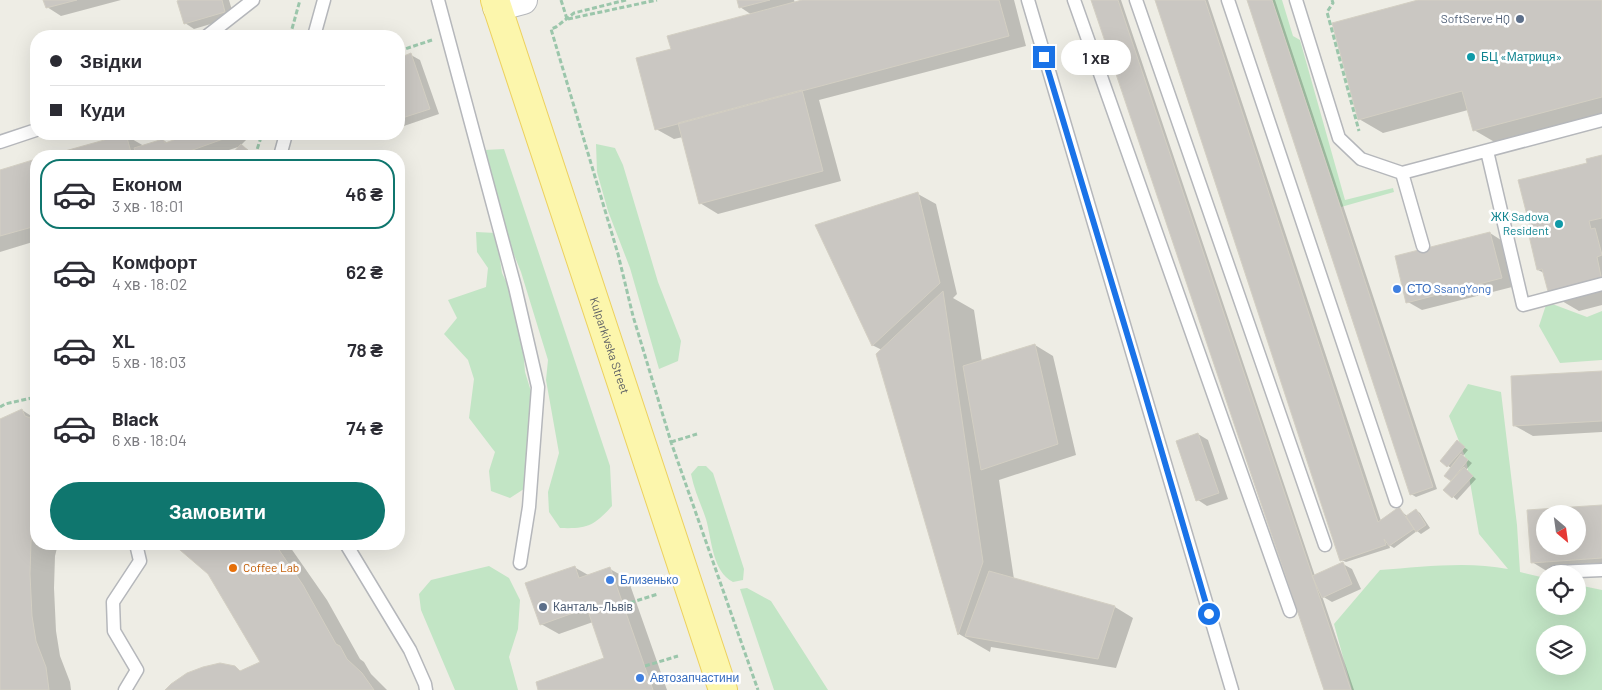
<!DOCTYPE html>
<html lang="uk">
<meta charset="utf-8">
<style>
:root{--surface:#fff;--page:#f2f2f3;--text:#2b2b33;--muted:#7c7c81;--line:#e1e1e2;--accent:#0f766e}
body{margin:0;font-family:Barlow,sans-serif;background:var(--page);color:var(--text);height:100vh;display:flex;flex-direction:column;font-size:19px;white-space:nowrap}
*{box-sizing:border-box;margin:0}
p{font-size:16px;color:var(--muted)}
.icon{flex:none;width:28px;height:28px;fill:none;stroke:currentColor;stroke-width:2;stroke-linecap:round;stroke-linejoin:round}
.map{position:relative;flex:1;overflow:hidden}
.drawer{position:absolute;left:30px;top:150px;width:375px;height:400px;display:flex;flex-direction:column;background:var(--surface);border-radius:20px;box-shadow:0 5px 20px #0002}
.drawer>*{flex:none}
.hud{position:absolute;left:30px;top:30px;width:375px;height:110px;border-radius:20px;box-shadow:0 5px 20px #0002;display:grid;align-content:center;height:110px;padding:0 20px;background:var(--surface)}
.needle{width:32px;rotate:151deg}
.fabs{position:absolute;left:1536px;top:505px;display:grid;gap:10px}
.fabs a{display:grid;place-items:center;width:50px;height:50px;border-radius:50%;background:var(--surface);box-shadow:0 5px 20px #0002;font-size:25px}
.end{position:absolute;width:22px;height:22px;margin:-11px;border:6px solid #1a73e8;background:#fff;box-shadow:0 0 0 2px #fff}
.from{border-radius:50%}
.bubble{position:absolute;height:35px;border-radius:18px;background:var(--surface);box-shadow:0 5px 20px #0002;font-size:16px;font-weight:600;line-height:35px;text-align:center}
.hud b{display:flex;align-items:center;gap:18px;height:48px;font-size:19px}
.hud b+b{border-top:1px solid var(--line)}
.hud i{width:12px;height:12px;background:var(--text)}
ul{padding:9px 0 0;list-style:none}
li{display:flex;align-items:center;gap:15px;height:70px;margin:0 10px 8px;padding:0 10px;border:2px solid transparent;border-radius:20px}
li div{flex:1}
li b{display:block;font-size:19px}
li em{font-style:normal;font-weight:600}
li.selected{border-color:var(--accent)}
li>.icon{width:45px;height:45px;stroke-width:1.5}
.action{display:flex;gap:10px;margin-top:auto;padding:10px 20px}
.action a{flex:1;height:58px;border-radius:30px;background:var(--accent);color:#fff;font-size:20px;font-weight:600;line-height:58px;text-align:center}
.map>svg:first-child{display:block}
</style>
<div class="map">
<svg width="1602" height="690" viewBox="0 0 1602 690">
<rect width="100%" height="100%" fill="#eeede5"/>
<path fill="#c2e5c5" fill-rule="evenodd" d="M 1272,0 L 1282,0 L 1293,36 L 1300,40 L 1345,200 L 1393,188 L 1394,192 L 1341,207 Z
M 596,144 L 615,148 L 623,165 L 658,282 L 681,341 L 678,361 L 659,369 L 630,268 L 608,211 L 597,172 Z
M 504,149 L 610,466 L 612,506 C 594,526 587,529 560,528 L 549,512 L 548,492 L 559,453 L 546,380 L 548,360 L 521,272 L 480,170 L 484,150 Z
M 476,232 L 496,233 L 502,273 L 520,310 L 525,372 L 537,411 L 527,487 L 510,498 L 491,491 L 489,471 L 495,452 L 469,418 L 474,379 L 468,360 L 444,334 L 457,318 L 448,300 L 486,287 L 488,268 L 477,252 Z
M 1547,302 L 1587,317 L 1602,311 L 1602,360 L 1560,363 L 1539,326 Z
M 1468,384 L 1501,392 L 1517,525 L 1520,572 L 1545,578 L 1545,606 L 1578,606 L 1578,585 L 1602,590 L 1602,690 L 1352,690 L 1334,624 L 1380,570 C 1422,567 1467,561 1508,569 L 1479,534 L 1466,459 L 1449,416 ZM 1545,634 L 1578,634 L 1578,666 L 1545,666 Z
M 698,466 L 706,466 L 713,473 L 744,569 L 743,580 L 733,582 C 712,571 712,540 706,519 C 701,504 694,490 691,474 Z
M 489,566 L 509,578 L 520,600 L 518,629 L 509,657 L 518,690 L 455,690 L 421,610 L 419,594 L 431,580 Z
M 747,588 L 771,601 L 828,690 L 774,690 L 740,589 Z"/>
<path fill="#0003" fill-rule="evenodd" d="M 45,0 L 121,0 L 61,16 L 47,7 Z
M 184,0 L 229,0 L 234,17 L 194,29 L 185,23 Z
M 738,0 L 794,0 L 795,3 L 807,0 L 1014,0 L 1026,46 L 819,100 L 841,181 L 718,214 L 700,203 L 683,137 L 674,139 L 656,129 L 672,50 L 752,15 L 740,7 Z
M 1092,0 L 1121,0 L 1315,576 L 1343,564 L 1352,569 L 1361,589 L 1332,602 L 1322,596 L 1354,690 L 1325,690 Z
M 1156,0 L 1208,0 L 1381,521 L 1399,509 L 1407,516 L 1416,510 L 1420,513 L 1430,528 L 1421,534 L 1417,531 L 1394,548 L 1389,545 L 1390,548 L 1346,562 L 1341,560 Z
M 1248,0 L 1275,0 L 1437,489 L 1416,497 L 1411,494 Z
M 1422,0 L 1602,0 L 1602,117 L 1498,144 L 1474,130 L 1468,110 L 1383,133 L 1359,119 Z
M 411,55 L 420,60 L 439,114 L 401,127 L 399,125 L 399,59 Z
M 195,134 L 252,134 L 241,145 L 257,156 L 232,156 L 241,146 L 211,156 L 51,156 L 125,135 L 144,146 L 163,140 L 168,143 Z
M 1602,156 L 1602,305 L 1579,311 L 1550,294 L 1544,273 L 1538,270 L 1531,227 L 1588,164 Z
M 36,161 L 36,241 L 0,252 L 0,171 Z
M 918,194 L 936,204 L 957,294 L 953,298 L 974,310 L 982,362 L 1035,345 L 1053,356 L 1076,455 L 999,480 L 1014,579 L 1115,607 L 1133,618 L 1116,668 L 991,647 L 990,652 L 959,634 L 878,354 L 882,350 L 872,345 Z
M 1490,233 L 1504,242 L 1516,286 L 1422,310 L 1408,302 Z
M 1602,373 L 1602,432 L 1533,436 L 1515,426 Z
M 22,410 L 36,419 L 36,544 L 58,544 L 55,556 L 54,588 L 56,631 L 60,656 L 70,682 L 71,690 L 0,690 L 0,420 Z
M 1198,434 L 1208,440 L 1228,499 L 1207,506 L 1198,500 Z
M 1461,445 L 1468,450 L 1463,456 L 1472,463 L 1466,470 L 1476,479 L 1457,500 L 1445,490 L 1453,481 L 1446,476 L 1451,468 L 1441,461 Z
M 1602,506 L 1602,569 L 1550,573 L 1532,562 L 1528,511 ZM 1545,514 L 1578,514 L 1578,546 L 1545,546 Z
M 174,544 L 288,544 L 327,600 L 360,659 L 364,662 L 371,674 L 387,690 L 167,690 L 234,667 L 242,672 L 262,662 L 209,573 Z
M 574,567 L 590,576 L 610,569 L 628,579 L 667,690 L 540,690 L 606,659 L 593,622 L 559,634 L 541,624 Z"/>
<path fill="#cac7c2" stroke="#d3cfc3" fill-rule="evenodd" d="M 43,0 L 77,0 L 46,8 Z
M 179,0 L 222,0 L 225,12 L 184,24 L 177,1 Z
M 737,0 L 770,0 L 739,8 Z
M 802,0 L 999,0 L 1009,36 L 655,130 L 636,58 L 671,49 L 667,36 Z
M 1091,0 L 1118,0 L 1351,690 L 1324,690 Z
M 1155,0 L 1205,0 L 1378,522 L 1399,507 L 1414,529 L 1389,546 L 1384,539 L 1386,545 L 1340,561 Z
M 1247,0 L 1272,0 L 1433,487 L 1410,495 Z
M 1418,0 L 1602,0 L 1602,97 L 1473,131 L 1462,91 L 1358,120 L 1332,23 Z
M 411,53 L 430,109 L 399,119 L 399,58 Z
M 802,90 L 823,171 L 699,204 L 678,123 Z
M 126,134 L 132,156 L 47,156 Z
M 191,134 L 230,134 L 226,138 L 187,152 L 189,156 L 137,156 L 134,148 L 163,139 L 165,143 Z
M 241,144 L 253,155 L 252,156 L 230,156 Z
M 1602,155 L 1602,218 L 1589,221 L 1591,229 L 1595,228 L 1602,255 L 1597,257 L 1602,281 L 1549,295 L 1542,269 L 1537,270 L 1527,227 L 1530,227 L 1518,180 L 1587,163 L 1586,159 Z
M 36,159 L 36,226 L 0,236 L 0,170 Z
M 918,192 L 940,283 L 872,346 L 815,225 Z
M 1490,232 L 1502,278 L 1406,303 L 1395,256 Z
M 943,291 L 983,562 L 958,635 L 876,354 Z
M 1035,344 L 1058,444 L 981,470 L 963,366 Z
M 1602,371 L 1602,421 L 1513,426 L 1511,376 Z
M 22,409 L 25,416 L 36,420 L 36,524 L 31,541 L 30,574 L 32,616 L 36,641 L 46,667 L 49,690 L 0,690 L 0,419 Z
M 1198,433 L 1219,493 L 1196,501 L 1176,441 Z
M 1457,440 L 1465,447 L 1447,467 L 1440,461 Z
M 1461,454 L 1468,460 L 1451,481 L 1444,476 Z
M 1464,467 L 1473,476 L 1452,498 L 1443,490 Z
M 1602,505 L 1602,558 L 1531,563 L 1527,510 ZM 1545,514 L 1578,514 L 1578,546 L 1545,546 Z
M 1416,509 L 1426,525 L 1416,532 L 1406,516 Z
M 173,544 L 275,544 L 303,585 L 336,644 L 340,646 L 347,659 L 362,673 L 374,690 L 165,690 L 171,684 L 187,673 L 203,667 L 220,663 L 235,666 L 240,671 L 260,662 L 208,574 Z
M 1343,562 L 1352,584 L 1322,598 L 1312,576 Z
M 575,566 L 579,578 L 610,567 L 653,690 L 538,690 L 536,682 L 604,658 L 587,608 L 540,625 L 525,583 Z
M 989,571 L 1115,606 L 1098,659 L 965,636 Z"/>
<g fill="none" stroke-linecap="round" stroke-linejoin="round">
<g stroke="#b5b7bb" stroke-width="15">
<path id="service" d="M 438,0 L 515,287 L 538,387 L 529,507 L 520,563
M 1028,0 L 1232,690
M 1074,0 L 1290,611
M 1136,0 L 1325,545
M 1228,0 L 1396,501
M 1296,0 L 1339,138 L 1361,159 L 1402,173 L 1602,120
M 207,36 L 253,0
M 314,36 L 324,0
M 0,142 L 36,130
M 1487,151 L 1523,305 L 1602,284
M 280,156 L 286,134
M 1402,173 L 1423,246
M 346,544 L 410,650 L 425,684 L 426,690
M 1555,572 L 1602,570
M 125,690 L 137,670 L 114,631 L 113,602 L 140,561 L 136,544"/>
</g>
<g stroke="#b5b7bb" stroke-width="30">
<path id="tertiary" d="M 497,7 L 523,0"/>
</g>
<g stroke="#edd15f" stroke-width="30">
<g id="primary">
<path id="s1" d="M 495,0 L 723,690"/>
</g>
</g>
<path stroke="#9bc6ab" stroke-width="3" stroke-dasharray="5 2.5" stroke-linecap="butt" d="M 561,0 L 567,19
M 626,0 L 574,13 L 556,27 L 551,29 L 618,254 L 633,316 L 671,442 L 758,690
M 1332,0 L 1333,3 L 1327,12 L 1359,131
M 568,19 L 657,0
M 290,36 L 300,0
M 399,51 L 432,40
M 255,156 L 262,134
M 0,407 L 5,404 L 36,397
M 671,442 L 697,434
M 623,605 L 658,594
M 645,666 L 678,656"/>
<use href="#service" stroke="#fff" stroke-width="12"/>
<use href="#tertiary" stroke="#fff" stroke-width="28"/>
<use href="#primary" stroke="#fcf6ac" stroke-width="28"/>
</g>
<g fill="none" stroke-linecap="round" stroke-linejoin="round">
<path stroke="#1a73e8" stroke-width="6" d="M 1044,57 L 1140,377 L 1209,614"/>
</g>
<g fill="#5c6f8a" stroke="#fff" stroke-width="2">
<circle cx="1520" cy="19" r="5"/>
<circle cx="543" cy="607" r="5"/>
</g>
<g fill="#0f9aa8" stroke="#fff" stroke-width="2">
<circle cx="1471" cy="57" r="5"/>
<circle cx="1559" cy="224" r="5"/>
</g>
<g fill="#3f7fe0" stroke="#fff" stroke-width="2">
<circle cx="1397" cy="289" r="5"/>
<circle cx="610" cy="580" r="5"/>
<circle cx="640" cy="678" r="5"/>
</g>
<circle fill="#e8710a" stroke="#fff" stroke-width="2" cx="233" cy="568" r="5"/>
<g text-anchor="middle" stroke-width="5" stroke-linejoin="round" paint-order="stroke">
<g font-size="12" fill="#4e5e75" stroke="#fff" text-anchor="end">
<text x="1510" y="23">SoftServe HQ</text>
<text x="553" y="611" text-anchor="start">Канталь-Львів</text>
</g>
<g font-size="12" fill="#0d838f" stroke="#fff" text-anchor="start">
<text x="1481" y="61">БЦ «Матриця»</text>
<text x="1549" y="221" text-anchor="end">ЖК Sadova<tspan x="1549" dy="14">Resident</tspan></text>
</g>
<g font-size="12" fill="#366cbe" stroke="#fff" text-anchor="start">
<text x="1407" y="293">СТО SsangYong</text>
<text x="620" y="584">Близенько</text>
<text x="650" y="682">Автозапчастини</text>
</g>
<g font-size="12" fill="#5c5f65" stroke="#fff">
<text dy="4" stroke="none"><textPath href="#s1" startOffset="364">Kulparkivska Street</textPath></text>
</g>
<g font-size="12" fill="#c56008" stroke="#fff" text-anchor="start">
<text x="243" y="572">Coffee Lab</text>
</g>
</g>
</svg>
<div class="fabs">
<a><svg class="needle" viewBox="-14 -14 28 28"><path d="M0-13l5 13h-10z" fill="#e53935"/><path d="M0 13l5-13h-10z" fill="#7c7c81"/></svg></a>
<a><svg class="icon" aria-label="locate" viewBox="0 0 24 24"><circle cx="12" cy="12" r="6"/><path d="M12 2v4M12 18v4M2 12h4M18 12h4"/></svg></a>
<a><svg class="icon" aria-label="layers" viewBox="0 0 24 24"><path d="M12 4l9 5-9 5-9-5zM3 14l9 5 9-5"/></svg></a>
</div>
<i class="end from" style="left:1209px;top:614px"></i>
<i class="end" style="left:1044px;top:57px"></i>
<div class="bubble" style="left:1061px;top:40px;width:70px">1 хв</div>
<div class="hud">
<b><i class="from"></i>Звідки</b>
<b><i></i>Куди</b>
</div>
<section class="drawer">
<ul>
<li class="selected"><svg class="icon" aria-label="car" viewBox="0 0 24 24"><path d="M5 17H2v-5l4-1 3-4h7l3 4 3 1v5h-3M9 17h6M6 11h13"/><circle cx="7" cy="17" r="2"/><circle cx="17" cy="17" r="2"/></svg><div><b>Економ</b><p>3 хв · 18:01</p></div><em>46 ₴</em></li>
<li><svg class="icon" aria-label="car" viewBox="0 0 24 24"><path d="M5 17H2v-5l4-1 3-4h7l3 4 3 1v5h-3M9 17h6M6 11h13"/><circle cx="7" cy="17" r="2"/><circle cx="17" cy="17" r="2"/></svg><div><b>Комфорт</b><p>4 хв · 18:02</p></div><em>62 ₴</em></li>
<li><svg class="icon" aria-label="car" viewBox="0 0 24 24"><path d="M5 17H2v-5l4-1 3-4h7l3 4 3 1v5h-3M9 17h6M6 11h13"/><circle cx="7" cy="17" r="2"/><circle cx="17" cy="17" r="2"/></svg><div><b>XL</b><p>5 хв · 18:03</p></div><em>78 ₴</em></li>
<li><svg class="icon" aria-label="car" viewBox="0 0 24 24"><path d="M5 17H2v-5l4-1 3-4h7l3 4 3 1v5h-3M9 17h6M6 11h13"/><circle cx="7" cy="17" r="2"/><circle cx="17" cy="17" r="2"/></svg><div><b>Black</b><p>6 хв · 18:04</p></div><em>74 ₴</em></li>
</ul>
<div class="action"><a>Замовити</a></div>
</section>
</div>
